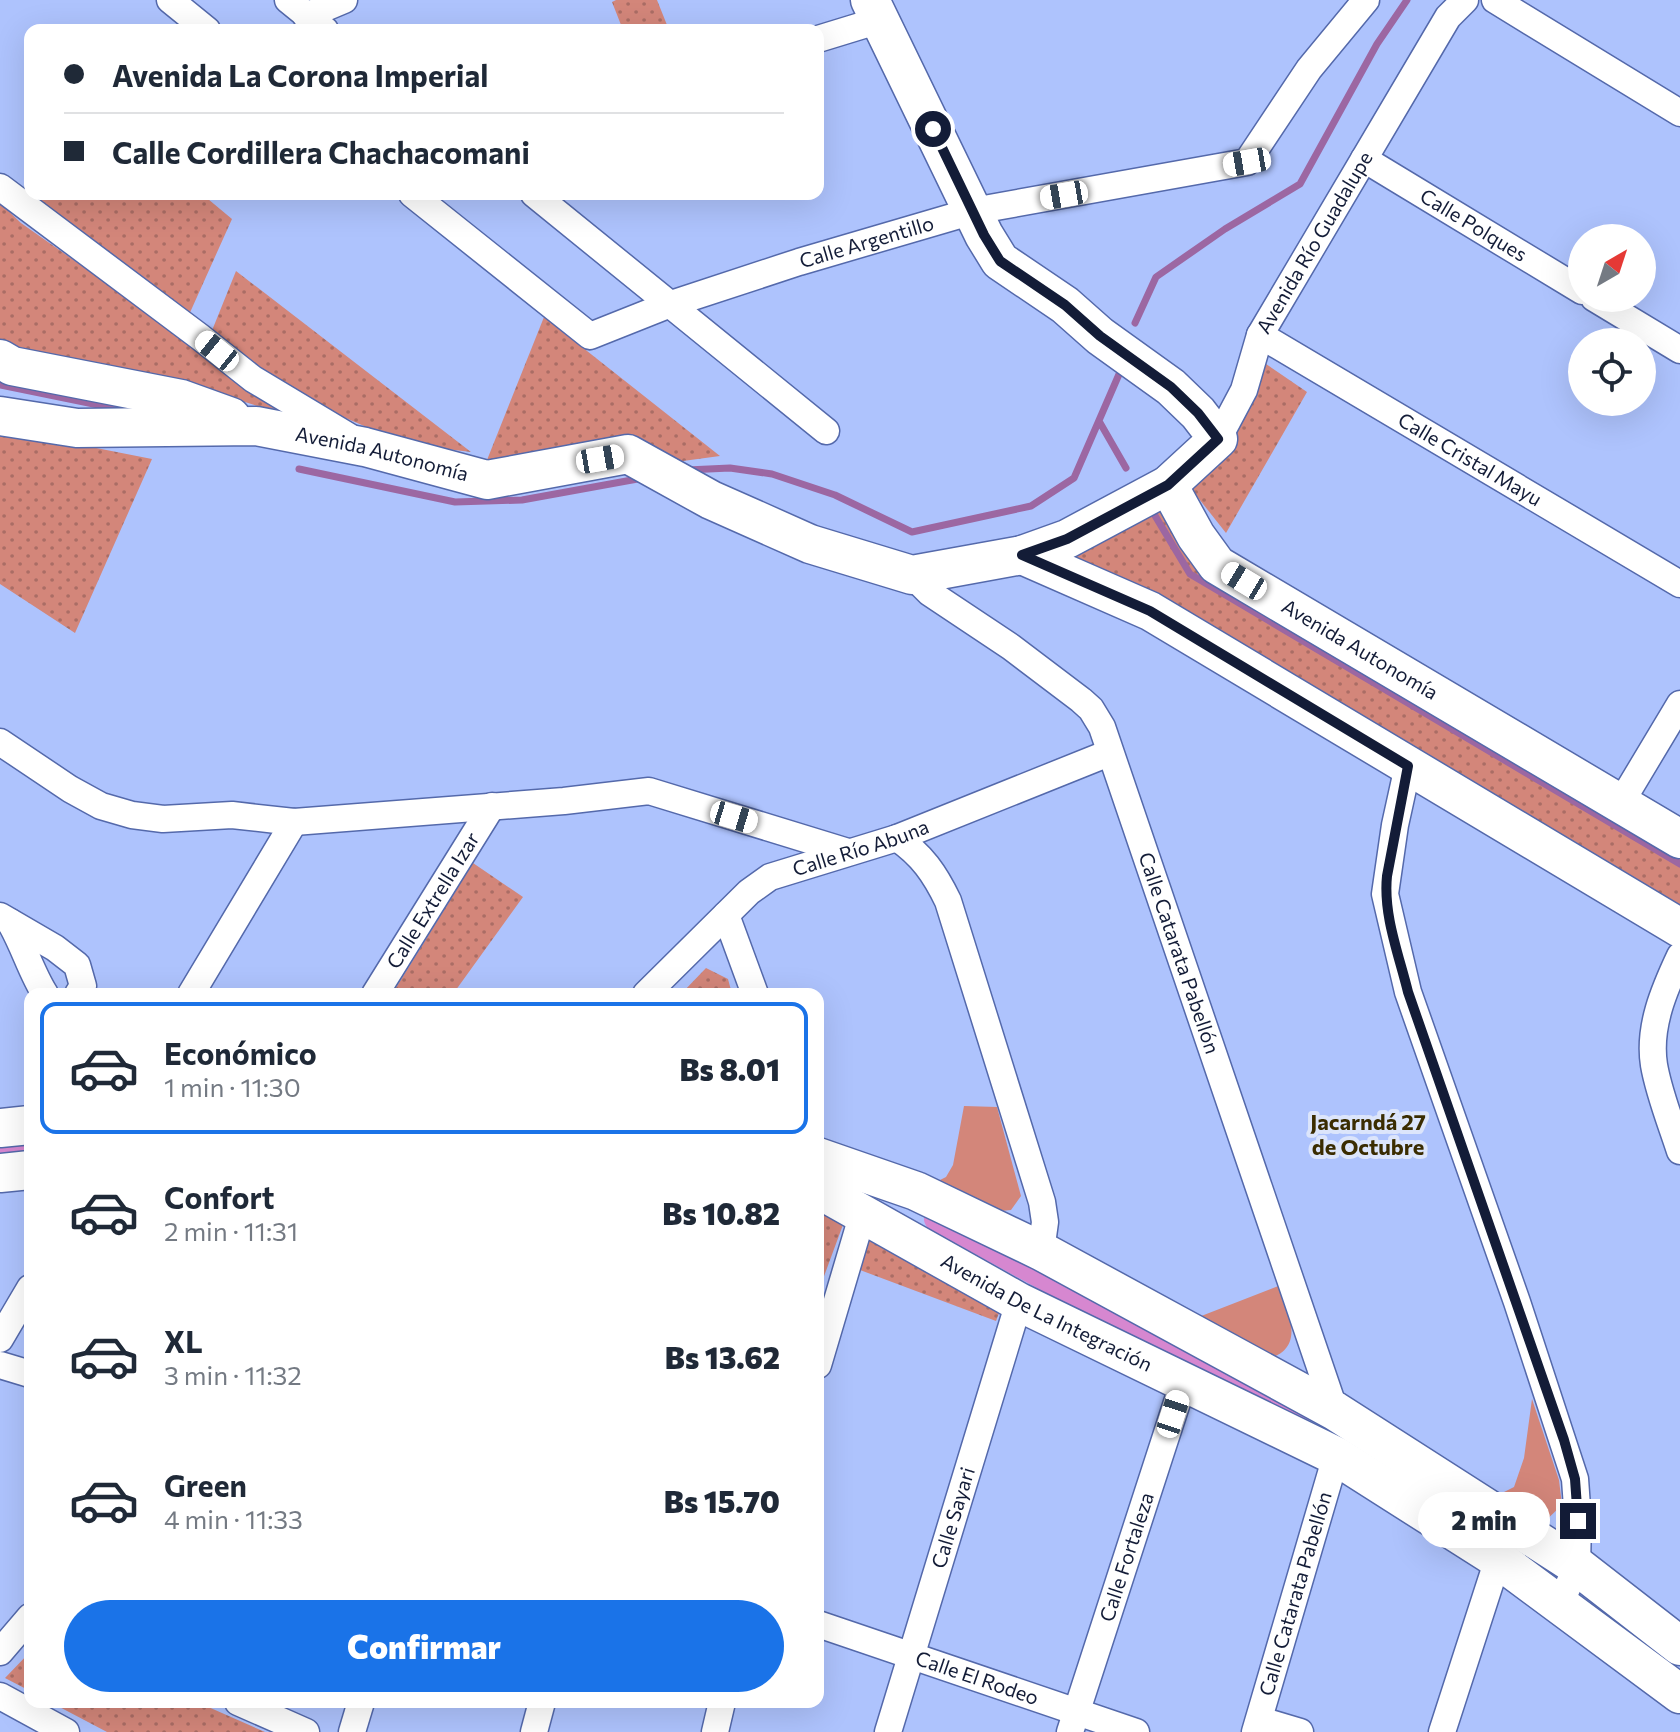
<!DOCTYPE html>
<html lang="es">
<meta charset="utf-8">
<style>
:root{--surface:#fff;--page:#f6f6f7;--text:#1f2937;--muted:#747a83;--line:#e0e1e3;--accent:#1a73e8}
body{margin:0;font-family:Commissioner,sans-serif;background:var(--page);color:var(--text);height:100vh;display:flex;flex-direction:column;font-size:30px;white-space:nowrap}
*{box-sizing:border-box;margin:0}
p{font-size:26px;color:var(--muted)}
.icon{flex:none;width:44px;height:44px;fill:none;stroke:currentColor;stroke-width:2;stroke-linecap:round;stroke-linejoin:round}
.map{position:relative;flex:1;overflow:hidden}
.details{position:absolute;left:24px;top:988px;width:800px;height:720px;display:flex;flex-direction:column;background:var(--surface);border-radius:16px;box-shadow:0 8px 32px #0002}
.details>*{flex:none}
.top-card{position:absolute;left:24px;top:24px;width:800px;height:176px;border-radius:16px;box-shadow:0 8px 32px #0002;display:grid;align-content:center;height:176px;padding:0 40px;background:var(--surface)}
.needle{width:52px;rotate:39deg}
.tools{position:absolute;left:1568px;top:224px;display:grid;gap:16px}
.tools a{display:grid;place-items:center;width:88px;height:88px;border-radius:50%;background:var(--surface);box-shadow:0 8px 32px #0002;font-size:40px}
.end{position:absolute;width:36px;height:36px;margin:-18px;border:10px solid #131c37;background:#fff;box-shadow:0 0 0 4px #fff}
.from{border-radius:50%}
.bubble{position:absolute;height:56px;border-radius:28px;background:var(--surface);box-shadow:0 8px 32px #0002;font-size:26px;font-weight:800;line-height:56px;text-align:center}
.car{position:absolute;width:24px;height:48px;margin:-24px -12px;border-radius:10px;box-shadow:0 0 6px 2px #0007;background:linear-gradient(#fff 24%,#345 0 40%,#fff 0 76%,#345 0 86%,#fff 0)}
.top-card b{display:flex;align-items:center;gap:28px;height:76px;font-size:30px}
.top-card b+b{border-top:2px solid var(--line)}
.top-card i{width:20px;height:20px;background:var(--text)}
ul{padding:14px 0 0;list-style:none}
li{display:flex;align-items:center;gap:24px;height:132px;margin:0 16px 12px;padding:0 24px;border:4px solid transparent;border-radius:16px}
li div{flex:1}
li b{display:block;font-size:30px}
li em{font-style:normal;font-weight:800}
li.on{border-color:var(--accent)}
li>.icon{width:72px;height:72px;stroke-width:1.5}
.primary-button{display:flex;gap:16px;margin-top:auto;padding:16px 40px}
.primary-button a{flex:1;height:92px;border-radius:48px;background:var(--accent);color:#fff;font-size:32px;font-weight:800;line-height:92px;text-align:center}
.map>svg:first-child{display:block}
</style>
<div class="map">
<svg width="1680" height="1732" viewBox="0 0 1680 1732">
<defs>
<pattern id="grass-dots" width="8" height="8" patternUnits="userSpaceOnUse" patternTransform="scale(2)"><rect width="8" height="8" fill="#d3867a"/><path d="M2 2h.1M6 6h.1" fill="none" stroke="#aa6d65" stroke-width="1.8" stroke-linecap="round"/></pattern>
</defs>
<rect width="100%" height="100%" fill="#aec3fd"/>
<path fill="url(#grass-dots)" d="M 616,0 L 657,0 L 669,30 L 623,30 L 612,2 Z
M 36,194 L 202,194 L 232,219 L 188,317 L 35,197 Z
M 0,203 L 21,223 L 301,420 L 226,396 L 11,345 L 0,340 Z
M 236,271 L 471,452 L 406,444 L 306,401 L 211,333 Z
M 544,317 L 720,456 L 668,463 L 618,441 L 487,460 Z
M 1266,364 L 1307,392 L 1226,533 L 1188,485 L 1229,446 Z
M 0,429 L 152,459 L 75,633 L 0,584 Z
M 1160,511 L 1194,565 L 1680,854 L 1680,912 L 1061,554 L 1125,520 Z
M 473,863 L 523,897 L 453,994 L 399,994 L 394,991 Z
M 706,968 L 728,979 L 732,994 L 681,994 Z
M 818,1211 L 844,1222 L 823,1279 L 818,1277 Z
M 868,1236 L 1001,1308 L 996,1321 L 860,1270 Z
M 30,1652 L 30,1691 L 5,1678 Z
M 50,1702 L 197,1702 L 265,1732 L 107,1732 Z"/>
<path fill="#d3867a" d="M 964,1106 L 997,1107 L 1021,1196 L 1011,1210 L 991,1212 L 928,1186 L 946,1177 L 953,1165 Z
M 1281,1285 C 1289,1316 1307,1351 1263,1360 L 1191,1320 Z
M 1532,1399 L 1559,1480 L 1562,1505 L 1540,1526 L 1500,1494 L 1514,1487 L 1524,1458 Z"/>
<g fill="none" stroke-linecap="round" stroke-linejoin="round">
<path stroke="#9c67a2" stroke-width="7" d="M 1135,323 L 1156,277 L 1225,229 L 1300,184 L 1377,44 L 1407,0
M 0,385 L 123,410
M 1099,421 L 1126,468
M 299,469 L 455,502 L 522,500 L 643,478
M 687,470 L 730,468 L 772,474 L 835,495 L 912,532 L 1031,506 L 1074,478 L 1120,372
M 1154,514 L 1190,574 L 1680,864"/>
<path stroke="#d687d0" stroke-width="24" d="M 0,1152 L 30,1149
M 936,1219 L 1224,1377 L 1300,1411"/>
<g stroke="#5469ab" stroke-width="29">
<g id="street">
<path d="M 170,0 L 207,30"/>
<path d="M 288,0 L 325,30"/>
<path d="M 1495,0 L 1680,113"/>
<path d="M 306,16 L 344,0"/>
<path d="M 818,39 L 880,20"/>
<path id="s1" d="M 1364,159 L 1582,291"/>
<path d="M 0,187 L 200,337 L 253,379 L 348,436"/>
<path id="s2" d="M 412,194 L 590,336 L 668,305 L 799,262 L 973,211 L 1247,162 L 1309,69 L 1366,0"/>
<path d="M 534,194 L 826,431"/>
<path d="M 1594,298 L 1680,350"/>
<path id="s3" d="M 1260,335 L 1680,584"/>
<path id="s4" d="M 1218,439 L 1244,390 L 1260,335 L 1448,17 L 1465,0"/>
<path id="s5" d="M 912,575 L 930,593 L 1011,647 L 1081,700 L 1091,709 L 1102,727 L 1335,1411"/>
<path d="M 0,742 L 70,789 L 101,806 L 132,815 L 163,819 L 232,815 L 294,822 L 564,801 L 649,791 L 848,852"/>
<path d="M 1408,766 L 1395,825 L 1385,894 L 1408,992 L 1517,1302 L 1575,1479 L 1578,1521 L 1577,1566 L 1560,1604"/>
<path d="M 1620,804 L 1680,704"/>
<path d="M 897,838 C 922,855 935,874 948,901 L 1042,1202 L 1045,1222 L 1041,1251"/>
<path d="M 726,915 L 755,994"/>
<path d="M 0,916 L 55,948 L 77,965 L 83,986 L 78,994"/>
<path d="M 10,922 C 24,946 31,972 45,994"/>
<path d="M 1680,956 C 1664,990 1648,1027 1654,1065 C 1659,1094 1671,1123 1680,1151"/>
<path d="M 191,994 L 294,822"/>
<path id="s6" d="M 375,994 L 492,806"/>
<path id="s7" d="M 646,994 L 749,892 L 770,877 L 897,838 L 1109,753"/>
<path d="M 0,1339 L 30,1288"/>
<path d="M 0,1365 L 30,1374"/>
<path d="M 818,1365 L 863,1213"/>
<path id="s8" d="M 818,1624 L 1136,1732"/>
<path d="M 0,1652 L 30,1617"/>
<path d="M 0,1696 L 66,1732"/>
<path d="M 238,1702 L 306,1732"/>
<path d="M 1260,1720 L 1300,1732"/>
<path d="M 352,1732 L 361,1702"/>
<path d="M 534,1732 L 542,1702"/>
<path d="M 715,1732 L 722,1702"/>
<path id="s9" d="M 888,1732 L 1019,1302"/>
<path id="s10" d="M 1070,1732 L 1183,1384"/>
<path id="s11" d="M 1255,1732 L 1336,1456"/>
<path d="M 1442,1732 L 1498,1559"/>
</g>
</g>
<g stroke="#5469ab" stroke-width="41">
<g id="secondary">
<path d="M 0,359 L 12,366 L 181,399 L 231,417"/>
<path id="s12" d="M 0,416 L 77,428 L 256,426 L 365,447 L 487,480 L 628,454 L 711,500 L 810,544 L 912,575 L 1022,555 L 1067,539 L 1168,485 L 1218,439 L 1198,413 L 1171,387 L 1100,336 L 1065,305 L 1000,261 L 984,235 L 870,0"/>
<path id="s13" d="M 1168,485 L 1196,536 L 1217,565 L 1680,839"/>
<path d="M 1022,555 L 1150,611 L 1680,928"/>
<path d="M 0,1128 L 30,1125"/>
<path d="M 818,1157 L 916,1191 L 1041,1251 L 1335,1411 L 1577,1566 L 1680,1646"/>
<path d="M 0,1173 L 30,1170"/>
<path id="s14" d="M 818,1189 L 1019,1302 L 1336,1456 L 1498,1559 L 1680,1694"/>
</g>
</g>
<use href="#street" stroke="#fff" stroke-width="26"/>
<use href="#secondary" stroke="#fff" stroke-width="38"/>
</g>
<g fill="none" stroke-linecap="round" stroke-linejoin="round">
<path stroke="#131c37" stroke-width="10" d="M 933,129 L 984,235 L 1000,261 L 1065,305 L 1100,336 L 1171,387 L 1198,413 L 1218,439 L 1168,485 L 1067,539 L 1022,555 L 1150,611 L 1408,766 L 1387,876 C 1383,915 1399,955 1408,992 L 1564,1440 L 1575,1479 L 1578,1521"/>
</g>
<g text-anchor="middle" stroke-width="8" stroke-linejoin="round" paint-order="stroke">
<g font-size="20" fill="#131c37" stroke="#dce5fb">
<text dy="7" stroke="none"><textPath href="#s1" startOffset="128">Calle Polques</textPath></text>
<text dy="7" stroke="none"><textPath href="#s2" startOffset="520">Calle Argentillo</textPath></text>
<text dy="7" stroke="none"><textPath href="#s4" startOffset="220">Avenida Río Guadalupe</textPath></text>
<text dy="7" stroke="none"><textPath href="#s12" startOffset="386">Avenida Autonomía</textPath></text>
<text dy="7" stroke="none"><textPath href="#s3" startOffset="244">Calle Cristal Mayu</textPath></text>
<text dy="7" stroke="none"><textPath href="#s13" startOffset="260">Avenida Autonomía</textPath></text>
<text dy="7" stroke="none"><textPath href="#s7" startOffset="266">Calle Río Abuna</textPath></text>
<text dy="7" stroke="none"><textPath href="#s6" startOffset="110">Calle Extrella Izar</textPath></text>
<text dy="7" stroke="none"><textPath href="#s5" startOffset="484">Calle Catarata Pabellón</textPath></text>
<text dy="7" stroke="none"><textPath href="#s14" startOffset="260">Avenida De La Integración</textPath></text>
<text dy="7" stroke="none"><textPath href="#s9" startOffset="224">Calle Sayari</textPath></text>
<text dy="7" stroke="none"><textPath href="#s10" startOffset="184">Calle Fortaleza</textPath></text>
<text dy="7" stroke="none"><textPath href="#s11" startOffset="144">Calle Catarata Pabellón</textPath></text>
<text dy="7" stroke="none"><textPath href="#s8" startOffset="168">Calle El Rodeo</textPath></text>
</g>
<g font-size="22" font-weight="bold" fill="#3a2c01" stroke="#dce5fb">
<text x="1368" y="1130">Jacarndá 27<tspan x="1368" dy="25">de Octubre</tspan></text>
</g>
</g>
</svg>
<div class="tools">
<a><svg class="needle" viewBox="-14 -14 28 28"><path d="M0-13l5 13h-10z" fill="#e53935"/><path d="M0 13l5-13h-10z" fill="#747a83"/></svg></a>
<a><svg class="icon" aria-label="locate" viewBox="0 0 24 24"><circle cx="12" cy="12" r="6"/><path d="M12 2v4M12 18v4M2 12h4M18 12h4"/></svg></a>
</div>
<i class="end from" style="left:933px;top:129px"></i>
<i class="end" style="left:1578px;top:1521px"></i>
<div class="bubble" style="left:1418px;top:1492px;width:132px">2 min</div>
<i class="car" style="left:1247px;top:162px;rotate:260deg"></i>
<i class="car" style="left:1064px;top:195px;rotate:260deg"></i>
<i class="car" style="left:217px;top:351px;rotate:309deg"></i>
<i class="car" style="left:600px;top:459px;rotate:80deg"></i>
<i class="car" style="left:1244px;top:581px;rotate:301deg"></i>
<i class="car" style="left:734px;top:817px;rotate:107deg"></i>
<i class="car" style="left:1173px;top:1414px;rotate:18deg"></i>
<div class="top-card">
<b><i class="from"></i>Avenida La Corona Imperial</b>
<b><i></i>Calle Cordillera Chachacomani</b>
</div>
<section class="details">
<ul>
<li class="on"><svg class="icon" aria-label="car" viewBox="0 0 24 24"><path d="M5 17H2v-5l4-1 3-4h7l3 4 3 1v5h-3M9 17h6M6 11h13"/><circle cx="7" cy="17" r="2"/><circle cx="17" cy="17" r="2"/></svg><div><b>Económico</b><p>1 min · 11:30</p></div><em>Bs 8.01</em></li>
<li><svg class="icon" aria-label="car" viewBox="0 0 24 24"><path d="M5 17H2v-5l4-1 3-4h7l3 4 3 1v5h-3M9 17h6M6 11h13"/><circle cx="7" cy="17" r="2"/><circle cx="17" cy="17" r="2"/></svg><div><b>Confort</b><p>2 min · 11:31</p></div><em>Bs 10.82</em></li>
<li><svg class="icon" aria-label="car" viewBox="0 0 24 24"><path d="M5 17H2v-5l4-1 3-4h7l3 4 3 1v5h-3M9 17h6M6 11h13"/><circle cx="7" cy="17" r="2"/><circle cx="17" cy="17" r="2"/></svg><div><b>XL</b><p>3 min · 11:32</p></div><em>Bs 13.62</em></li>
<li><svg class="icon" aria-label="car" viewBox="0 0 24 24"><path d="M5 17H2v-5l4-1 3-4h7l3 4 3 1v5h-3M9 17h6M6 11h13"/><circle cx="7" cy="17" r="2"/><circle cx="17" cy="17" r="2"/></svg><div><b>Green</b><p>4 min · 11:33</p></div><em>Bs 15.70</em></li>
</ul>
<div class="primary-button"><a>Confirmar</a></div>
</section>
</div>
